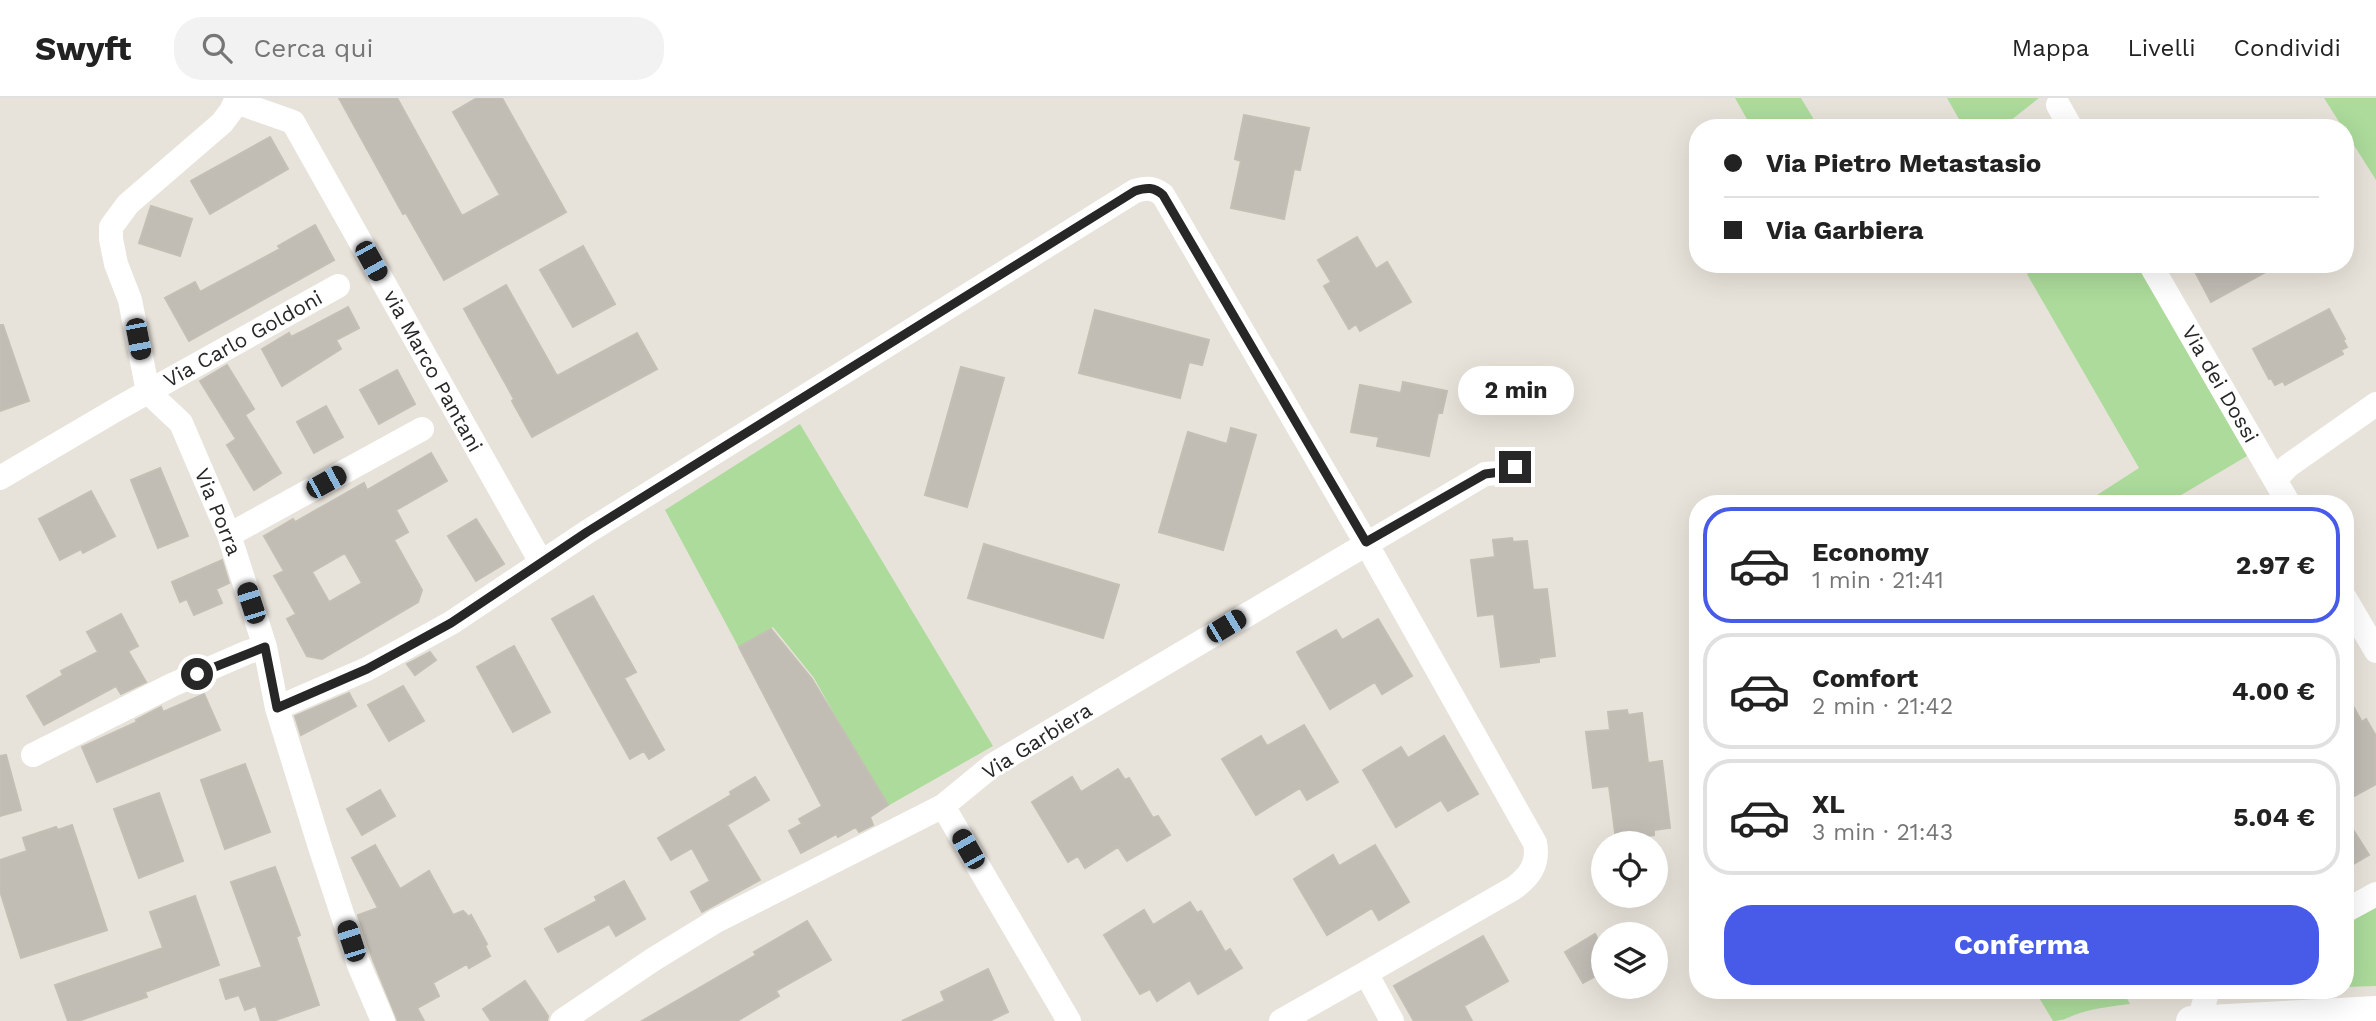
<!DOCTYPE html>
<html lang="it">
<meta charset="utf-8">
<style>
:root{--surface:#fff;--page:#f2f2f2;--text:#222;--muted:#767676;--line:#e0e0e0;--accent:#475ae8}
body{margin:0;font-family:"Work Sans",sans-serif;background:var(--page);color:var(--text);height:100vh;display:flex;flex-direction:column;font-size:26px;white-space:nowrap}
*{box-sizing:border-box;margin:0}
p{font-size:23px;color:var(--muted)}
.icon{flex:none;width:38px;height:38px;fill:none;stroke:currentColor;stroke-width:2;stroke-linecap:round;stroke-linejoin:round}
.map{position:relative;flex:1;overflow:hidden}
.side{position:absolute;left:1689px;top:397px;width:665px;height:504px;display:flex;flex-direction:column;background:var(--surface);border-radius:28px;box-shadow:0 7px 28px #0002}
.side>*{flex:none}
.banner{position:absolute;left:1689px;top:21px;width:665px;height:154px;border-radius:28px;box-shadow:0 7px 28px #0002;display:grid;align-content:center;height:154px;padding:0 35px;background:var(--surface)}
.fabs{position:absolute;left:1591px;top:733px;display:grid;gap:14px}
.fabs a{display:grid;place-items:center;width:77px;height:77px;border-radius:50%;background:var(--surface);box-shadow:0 7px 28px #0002;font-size:35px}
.end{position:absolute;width:32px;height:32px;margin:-16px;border:9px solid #272727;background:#fff;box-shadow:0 0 0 4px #fff}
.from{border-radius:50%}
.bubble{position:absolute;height:49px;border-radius:24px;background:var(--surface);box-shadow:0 7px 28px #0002;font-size:23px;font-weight:700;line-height:49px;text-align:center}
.car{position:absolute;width:21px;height:42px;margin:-21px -10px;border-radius:9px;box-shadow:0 0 5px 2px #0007;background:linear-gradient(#222 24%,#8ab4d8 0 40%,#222 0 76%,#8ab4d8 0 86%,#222 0)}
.banner b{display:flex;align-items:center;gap:24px;height:66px;font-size:26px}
.banner b+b{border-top:2px solid var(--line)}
.banner i{width:18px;height:18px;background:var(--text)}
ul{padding:12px 0 0;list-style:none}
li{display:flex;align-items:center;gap:21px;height:116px;margin:0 14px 10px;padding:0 21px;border:4px solid var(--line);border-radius:28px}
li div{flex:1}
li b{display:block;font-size:26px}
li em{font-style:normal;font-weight:700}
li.active{border-color:var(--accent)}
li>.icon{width:63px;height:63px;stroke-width:1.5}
.button{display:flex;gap:14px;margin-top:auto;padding:14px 35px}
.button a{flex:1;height:80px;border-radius:28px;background:var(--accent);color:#fff;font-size:28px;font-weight:700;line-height:80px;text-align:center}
header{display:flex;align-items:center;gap:42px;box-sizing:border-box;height:98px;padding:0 35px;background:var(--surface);border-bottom:2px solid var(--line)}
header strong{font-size:33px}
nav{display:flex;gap:38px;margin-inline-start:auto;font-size:24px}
.search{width:490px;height:63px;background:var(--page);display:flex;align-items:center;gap:18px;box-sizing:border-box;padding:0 24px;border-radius:28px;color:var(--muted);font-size:26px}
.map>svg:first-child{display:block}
</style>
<header>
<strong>Swyft</strong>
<div class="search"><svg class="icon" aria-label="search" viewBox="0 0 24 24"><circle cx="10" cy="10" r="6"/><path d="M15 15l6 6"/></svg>Cerca qui</div>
<nav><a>Mappa</a><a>Livelli</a><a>Condividi</a></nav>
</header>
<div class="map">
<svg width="2376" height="923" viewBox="0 0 2376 923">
<rect width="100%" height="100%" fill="#e8e3da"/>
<path fill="#acdb9b" d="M 1735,0 L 1801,0 L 1819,30 L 1752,30 Z
M 1947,0 L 2039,0 L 2001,30 L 1964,30 Z
M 2324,0 L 2376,0 L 2376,82 L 2345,33 L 2345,30 L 2343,30 Z
M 2044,166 L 2137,166 L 2247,358 L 2166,406 L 2083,406 L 2139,370 L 2027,176 Z
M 800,326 L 993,648 L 886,709 L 814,580 L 773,529 L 739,550 L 665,412 Z
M 2376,809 L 2376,888 L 2345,889 L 2345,825 Z
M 2035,893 L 2123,893 L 2130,906 C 2113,908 2096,910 2080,915 C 2070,918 2064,923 2053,923 Z"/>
<path fill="#c1bdb5" stroke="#c3bfb4" stroke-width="2" fill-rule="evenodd" d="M 339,0 L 397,0 L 462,118 L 500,97 L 453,14 L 477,0 L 502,0 L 566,114 L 444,182 L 406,115 L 403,116 Z
M 1244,17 L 1309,30 L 1300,72 L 1294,71 L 1284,121 L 1231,110 L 1241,63 L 1235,61 Z
M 270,39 L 288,71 L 210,116 L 191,83 Z
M 151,108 L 192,121 L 180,158 L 139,145 Z
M 315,127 L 334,162 L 189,243 L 165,200 L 195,184 L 200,194 L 280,151 L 278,148 Z
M 1357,139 L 1376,171 L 1387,164 L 1411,204 L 1360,233 L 1356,226 L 1349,231 L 1324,188 L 1331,184 L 1318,162 Z
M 583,148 L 615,206 L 573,229 L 540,172 Z
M 2191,166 L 2280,166 L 2211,204 Z
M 506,187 L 557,278 L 637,235 L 657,271 L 532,339 L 512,303 L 514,301 L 464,211 Z
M 348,209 L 359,230 L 336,242 L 341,251 L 282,288 L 262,251 L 289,235 L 291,239 L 305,232 Z
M 2329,211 L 2345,241 L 2343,242 L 2347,249 L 2341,252 L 2343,256 L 2285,287 L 2283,283 L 2275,287 L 2271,280 L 2269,281 L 2253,251 Z
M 1095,212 L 1209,242 L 1202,267 L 1189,264 L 1180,300 L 1079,275 Z
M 0,227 L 3,227 L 29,303 L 0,313 Z
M 227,267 L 254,311 L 245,317 L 281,375 L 254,392 L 227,347 L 236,341 L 200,283 Z
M 961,269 L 1004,280 L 967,409 L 925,397 Z
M 397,272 L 415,306 L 379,326 L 360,292 Z
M 1403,284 L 1447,293 L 1442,315 L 1438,315 L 1429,358 L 1377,348 L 1379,339 L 1351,334 L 1360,287 L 1401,295 Z
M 326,308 L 343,339 L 314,355 L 297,324 Z
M 1231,330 L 1256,337 L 1223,452 L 1159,434 L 1188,334 L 1227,346 Z
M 431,355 L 447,383 L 396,412 L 408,434 L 394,442 L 422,492 L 418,504 L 322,561 L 307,558 L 287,521 L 296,516 L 274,478 L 284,473 L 264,438 L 293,421 L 295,424 L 364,385 L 367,392 ZM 345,455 L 362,485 L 329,504 L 312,474 Z
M 160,370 L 188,438 L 158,450 L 131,382 Z
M 91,393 L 115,438 L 83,455 L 81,451 L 60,462 L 39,421 Z
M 476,421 L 504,466 L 476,483 L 448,438 Z
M 1512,440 L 1513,444 L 1527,443 L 1533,492 L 1547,491 L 1555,558 L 1539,560 L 1539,564 L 1501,569 L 1494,516 L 1478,518 L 1471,462 L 1495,459 L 1493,442 Z
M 984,446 L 1119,487 L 1103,540 L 968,500 Z
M 222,462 L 229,485 L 216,491 L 222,505 L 194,517 L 187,501 L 180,504 L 172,484 Z
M 593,498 L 636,574 L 624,580 L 664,652 L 649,661 L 644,653 L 630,661 L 552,521 Z
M 121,516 L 138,548 L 128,553 L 146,584 L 121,596 L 116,588 L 44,627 L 27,598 L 63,577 L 61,573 L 98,554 L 87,534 Z
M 1378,521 L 1412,578 L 1382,596 L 1375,584 L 1330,611 L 1297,554 L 1336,532 L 1342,542 Z
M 771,531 L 812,581 L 888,707 L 870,719 L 873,727 L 859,734 L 856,729 L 838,739 L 836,736 L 801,755 L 789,733 L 802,726 L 799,721 L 822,708 L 739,549 Z
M 514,548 L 550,614 L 513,634 L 477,569 Z
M 430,554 L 436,562 L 415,577 L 407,566 Z
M 403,588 L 424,623 L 389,643 L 368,607 Z
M 2345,594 L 2362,624 L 2366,621 L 2376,638 L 2376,686 L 2345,703 Z
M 349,595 L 356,608 L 301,637 L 295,618 Z
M 204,596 L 220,632 L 97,684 L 82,649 L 137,624 L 136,622 L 161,609 L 163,614 Z
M 1627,612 L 1628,617 L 1642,615 L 1648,665 L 1662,663 L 1670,730 L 1654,732 L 1654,737 L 1616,742 L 1609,688 L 1593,690 L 1586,634 L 1610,632 L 1608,614 Z
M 1304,627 L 1338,684 L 1307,702 L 1300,690 L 1256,717 L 1222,661 L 1261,638 L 1267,648 Z
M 1444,638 L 1478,696 L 1448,713 L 1441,702 L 1396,729 L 1363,672 L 1401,649 L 1408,660 Z
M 6,657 L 21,712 L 0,718 L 0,658 Z
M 245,666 L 270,734 L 225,751 L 201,682 Z
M 1118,671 L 1125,682 L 1129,680 L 1153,720 L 1158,718 L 1170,737 L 1127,763 L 1118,749 L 1085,770 L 1078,758 L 1068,764 L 1032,704 L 1072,679 L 1081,694 Z
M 755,679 L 769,702 L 727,727 L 760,782 L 702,814 L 691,794 L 710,783 L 692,750 L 671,762 L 658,740 L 731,697 L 730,694 Z
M 380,692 L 395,718 L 362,737 L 347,711 Z
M 159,695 L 183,763 L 139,780 L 114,711 Z
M 2345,719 L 2369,757 L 2345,771 Z
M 72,727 L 107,832 L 21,860 L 0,793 L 0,762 L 27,753 L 23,740 L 56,729 L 58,732 Z
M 375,747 L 400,791 L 429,773 L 453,817 L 463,813 L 469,819 L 471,817 L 487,846 L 485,848 L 490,858 L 469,870 L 467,866 L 433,885 L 439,898 L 417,910 L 424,923 L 398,923 L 373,862 L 358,817 L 378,810 L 352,760 Z
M 1375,747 L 1409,804 L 1379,822 L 1372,810 L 1327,837 L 1294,781 L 1333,757 L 1339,768 Z
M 275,769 L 300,837 L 296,839 L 319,907 L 273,923 L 261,923 L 256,908 L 245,912 L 239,897 L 226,901 L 220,882 L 262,869 L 231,784 Z
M 624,783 L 645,821 L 616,838 L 609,826 L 558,854 L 545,831 L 597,803 L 595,799 Z
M 195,798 L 219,867 L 145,894 L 147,899 L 78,923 L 68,923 L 55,887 L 163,850 L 150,814 Z
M 1190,804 L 1197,815 L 1201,813 L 1225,854 L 1230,851 L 1242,870 L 1198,896 L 1190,882 L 1157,903 L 1150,891 L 1140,896 L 1104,837 L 1144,812 L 1153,827 Z
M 807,823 L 831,862 L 776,893 L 779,898 L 737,923 L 642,923 L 756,857 L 754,854 Z
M 1595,836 L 1603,851 L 1603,874 L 1583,885 L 1565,854 Z
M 1483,838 L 1508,883 L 1464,908 L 1472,923 L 1414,923 L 1394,888 Z
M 988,871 L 1008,914 L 989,923 L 902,923 L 945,903 L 941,894 Z
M 525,883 L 548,918 L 547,923 L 491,923 L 483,911 Z"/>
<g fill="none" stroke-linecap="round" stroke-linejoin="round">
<path stroke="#fff" stroke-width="24" d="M 237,0 L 231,13 L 222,25 L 128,106 L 111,129 L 111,141 L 116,166 L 130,202 L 148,294 L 181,325 L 229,437 L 265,549 L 277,610 L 320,749 L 359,867 L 383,923
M 236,4 L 293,24 L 541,464
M 2058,7 L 2071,30
M 2150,166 L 2289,406
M 0,380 L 119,310 L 338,188
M 2275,382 L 2288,368 L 2376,306
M 229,437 L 422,331
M 2345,500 L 2376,553
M 277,610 L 367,571 L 451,525 L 587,434 L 1135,93 C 1147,89 1154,90 1163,97 L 1366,445 L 1535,745 C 1539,766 1530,778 1514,790 L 1366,875 L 1392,923
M 33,657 L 172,587 L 248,554 L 265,549
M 943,708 L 1069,923
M 2345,813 L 2376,796
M 2199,922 L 2208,892
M 562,923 L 654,861 L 716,823 L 943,708 L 993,667 L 1485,376 L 1500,375 L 1515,369
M 1281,923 L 1366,875"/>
<path stroke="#fff" stroke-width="30" d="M 2191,923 L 2376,913"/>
</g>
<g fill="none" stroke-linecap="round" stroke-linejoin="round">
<path stroke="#272727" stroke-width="9" d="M 197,576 L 265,549 L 277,610 L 367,571 L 451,525 L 587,434 L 1135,93 C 1147,89 1154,89 1163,97 L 1366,444 L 1485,376 L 1508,373 L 1515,369"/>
</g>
<g text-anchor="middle" stroke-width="6" stroke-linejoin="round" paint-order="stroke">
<g font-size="21" fill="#272727" stroke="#fff">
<text transform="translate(243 241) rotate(-29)" y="7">Via Carlo Goldoni</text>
<text transform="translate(433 273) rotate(61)" y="7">via Marco Pantani</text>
<text transform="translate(2220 286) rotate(60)" y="7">Via dei Dossi</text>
<text transform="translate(218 414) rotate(68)" y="7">Via Porra</text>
<text transform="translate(1037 643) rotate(-32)" y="7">Via Garbiera</text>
</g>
</g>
</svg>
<div class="fabs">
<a><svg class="icon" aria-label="locate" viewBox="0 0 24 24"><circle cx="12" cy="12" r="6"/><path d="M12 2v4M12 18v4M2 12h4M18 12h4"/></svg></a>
<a><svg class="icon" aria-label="layers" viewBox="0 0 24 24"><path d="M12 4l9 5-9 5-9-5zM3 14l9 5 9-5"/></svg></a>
</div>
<i class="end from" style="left:197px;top:576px"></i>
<i class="end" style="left:1515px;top:369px"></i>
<div class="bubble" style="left:1458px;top:268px;width:116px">2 min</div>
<i class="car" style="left:371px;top:163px;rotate:151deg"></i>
<i class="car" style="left:138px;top:241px;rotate:169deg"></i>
<i class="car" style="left:326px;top:384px;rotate:61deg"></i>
<i class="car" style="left:251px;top:505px;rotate:342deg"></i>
<i class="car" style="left:1226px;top:528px;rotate:59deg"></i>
<i class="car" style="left:968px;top:751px;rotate:330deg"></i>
<i class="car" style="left:351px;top:843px;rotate:342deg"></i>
<div class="banner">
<b><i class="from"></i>Via Pietro Metastasio</b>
<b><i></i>Via Garbiera</b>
</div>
<section class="side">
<ul>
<li class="active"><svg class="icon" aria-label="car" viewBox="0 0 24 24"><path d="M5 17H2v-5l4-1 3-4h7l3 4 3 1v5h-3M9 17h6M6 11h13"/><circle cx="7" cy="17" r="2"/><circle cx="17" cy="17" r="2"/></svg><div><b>Economy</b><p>1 min · 21:41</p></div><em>2.97 €</em></li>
<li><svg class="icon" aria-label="car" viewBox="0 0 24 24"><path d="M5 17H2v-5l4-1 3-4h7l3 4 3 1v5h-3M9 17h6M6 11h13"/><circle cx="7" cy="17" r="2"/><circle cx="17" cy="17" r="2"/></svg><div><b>Comfort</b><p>2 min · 21:42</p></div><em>4.00 €</em></li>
<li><svg class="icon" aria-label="car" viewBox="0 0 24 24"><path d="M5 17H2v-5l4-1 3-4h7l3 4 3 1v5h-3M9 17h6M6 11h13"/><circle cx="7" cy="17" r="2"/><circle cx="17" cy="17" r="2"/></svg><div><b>XL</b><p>3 min · 21:43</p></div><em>5.04 €</em></li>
</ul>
<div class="button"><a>Conferma</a></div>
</section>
</div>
